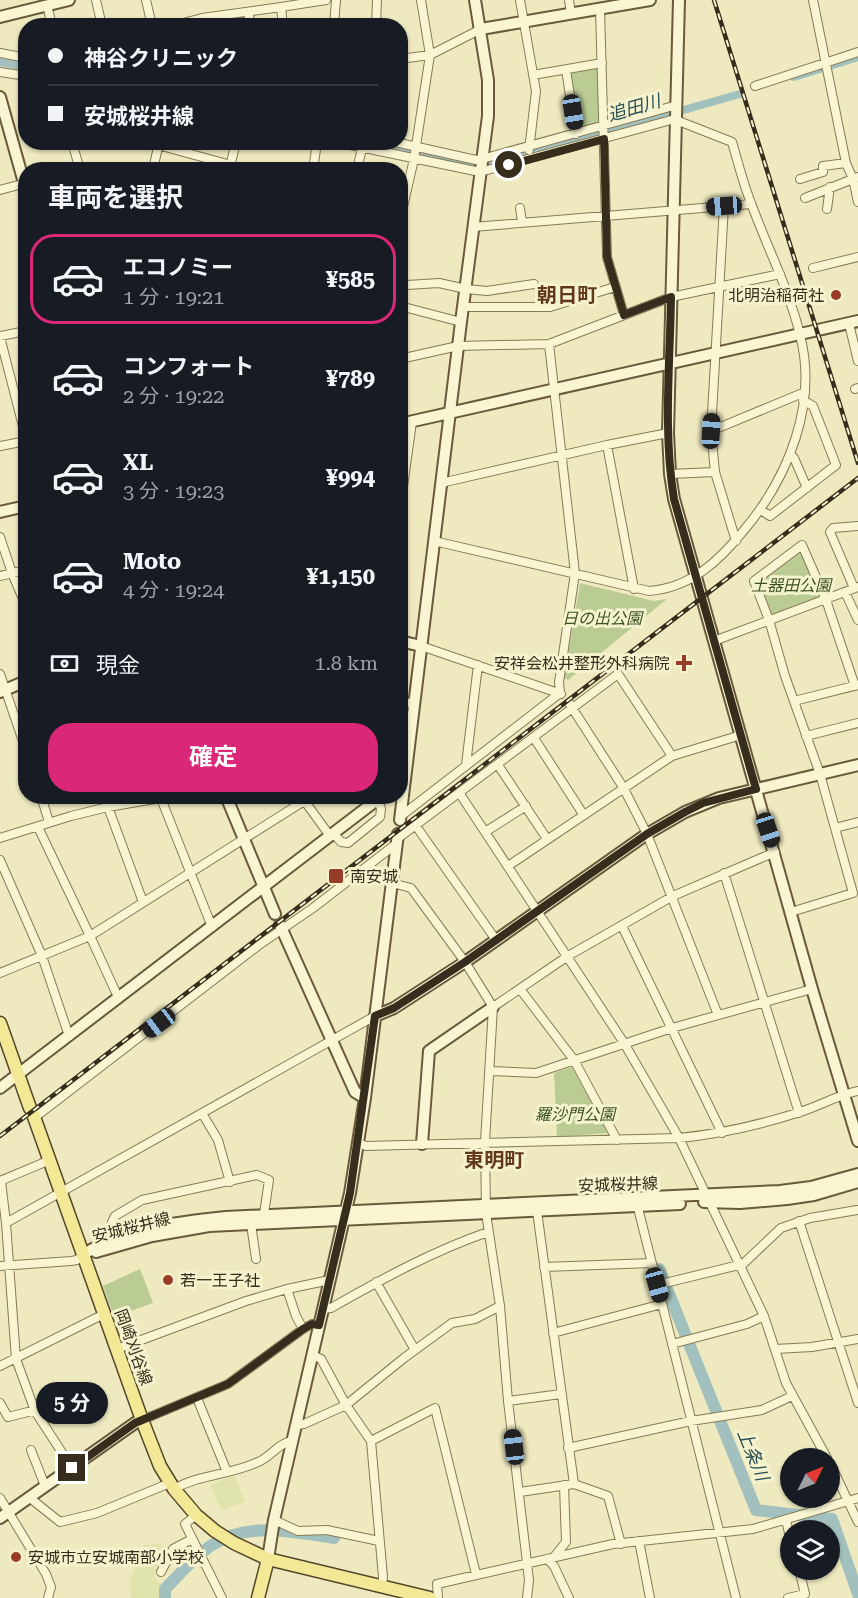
<!DOCTYPE html>
<html lang="ja">
<meta charset="utf-8">
<style>
:root{--surface:#171b24;--page:#242831;--text:#f1f3f6;--muted:#9ea1a6;--line:#363941;--accent:#db2777}
body{margin:0;font-family:"Roboto Serif","Noto Sans JP",serif;background:var(--page);color:var(--text);height:100vh;display:flex;flex-direction:column;font-size:22px;white-space:nowrap}
*{box-sizing:border-box;margin:0}
p{font-size:20px;color:var(--muted)}
.icon{flex:none;width:33px;height:33px;fill:none;stroke:currentColor;stroke-width:2;stroke-linecap:round;stroke-linejoin:round}
.map{position:relative;flex:1;overflow:hidden}
.details{position:absolute;left:18px;top:162px;width:390px;height:642px;display:flex;flex-direction:column;background:var(--surface);border-radius:24px;box-shadow:0 2px 4px #0004}
.details>*{flex:none}
.guide{position:absolute;left:18px;top:18px;width:390px;height:132px;border-radius:24px;box-shadow:0 2px 4px #0004;display:grid;align-content:center;height:132px;padding:0 30px;background:var(--surface)}
.needle{width:39px;rotate:47deg}
.tools{position:absolute;left:780px;top:1448px;display:grid;gap:12px}
.tools a{display:grid;place-items:center;width:60px;height:60px;border-radius:50%;background:var(--surface);box-shadow:0 2px 4px #0004;font-size:30px}
.end{position:absolute;width:27px;height:27px;margin:-14px;border:8px solid #362d1c;background:#fff;box-shadow:0 0 0 3px #fff}
.from{border-radius:50%}
.bubble{position:absolute;height:42px;border-radius:21px;background:var(--surface);box-shadow:0 2px 4px #0004;font-size:20px;font-weight:700;line-height:42px;text-align:center}
.car{position:absolute;width:18px;height:36px;margin:-18px -9px;border-radius:8px;box-shadow:0 0 4px 2px #0007;background:linear-gradient(#222 24%,#8ab4d8 0 40%,#222 0 76%,#8ab4d8 0 86%,#222 0)}
.guide b{display:flex;align-items:center;gap:21px;height:57px;font-size:22px}
.guide b+b{border-top:2px solid var(--line)}
.guide i{width:15px;height:15px;background:var(--text)}
ul{padding:0;list-style:none}
li{display:flex;align-items:center;gap:18px;height:90px;margin:0 12px 9px;padding:0 18px;border:3px solid transparent;border-radius:24px}
li div{flex:1}
li b{display:block;font-size:22px}
li em{font-style:normal;font-weight:700}
li.active{border-color:var(--accent)}
li>.icon{width:54px;height:54px;stroke-width:1.5}
h2{padding:0 30px;font-size:27px;line-height:72px}
.pay{display:flex;align-items:center;gap:15px;height:66px;padding:0 30px;font-size:22px}
.pay p{margin-inline-start:auto}
.action{display:flex;gap:12px;margin-top:auto;padding:12px 30px}
.action a{flex:1;height:69px;border-radius:24px;background:var(--accent);color:#fff;font-size:24px;font-weight:700;line-height:69px;text-align:center}
.map>svg:first-child{display:block}
</style>
<div class="map">
<svg width="858" height="1598" viewBox="0 0 858 1598">
<rect width="100%" height="100%" fill="#eee9bf"/>
<path fill="#e1e3ac" d="M 234,1475 L 245,1502 L 221,1510 L 210,1485 Z
M 160,1544 L 171,1552 L 153,1576 L 161,1585 L 161,1598 L 131,1598 L 130,1580 L 143,1545 Z"/>
<path fill="#bacc93" d="M 598,67 L 601,122 L 579,129 L 570,72 Z
M 801,552 L 821,594 L 820,598 L 773,615 L 770,614 L 758,582 Z
M 580,583 L 654,601 L 667,599 L 568,680 L 564,678 Z
M 572,1067 L 608,1133 L 557,1137 L 554,1073 Z
M 140,1269 L 153,1303 L 114,1317 L 103,1286 Z"/>
<g fill="none" stroke-linecap="round" stroke-linejoin="round">
<path stroke="#a2c0bd" stroke-width="8" d="M 0,62 L 26,67
M 794,77 L 858,57
M 360,142 L 472,166 L 496,163 L 740,94"/>
<path stroke="#a2c0bd" stroke-width="12" d="M 659,1269 L 756,1510 L 832,1519 L 858,1594
M 165,1598 L 165,1589 C 180,1574 195,1556 212,1545 C 248,1521 294,1532 334,1538"/>
<g stroke="#867a57" stroke-width="10">
<path id="street" d="M 96,0 L 102,26
M 146,0 L 152,26
M 520,0 L 536,91 L 529,150
M 569,0 L 571,13
M 813,0 L 846,163 L 853,179 L 858,202
M 47,5 L 52,26
M 600,9 L 607,257 L 624,315
M 248,12 L 251,26
M 217,16 L 219,26
M 172,26 L 202,18 L 281,7
M 283,26 L 281,7 L 326,0
M 334,26 L 336,0
M 376,26 L 377,0
M 0,53 L 26,58
M 400,59 L 430,55 L 481,29
M 566,70 L 576,134
M 0,72 L 26,76
M 533,75 L 602,63
M 755,86 L 858,52
M 72,142 L 80,170
M 147,142 L 231,165
M 336,142 L 480,172 L 671,120 L 676,120 L 732,142 C 738,162 743,183 751,203 C 767,247 789,289 800,335 C 818,403 789,476 745,529 C 720,560 691,588 649,591 L 434,541
M 395,142 L 476,160 L 482,159 L 677,105
M 230,167 L 236,142
M 153,170 L 159,142
M 313,170 L 317,142
M 357,170 L 362,148
M 800,179 L 823,172 L 823,166 L 846,163
M 0,190 L 26,183
M 805,198 L 858,177
M 724,206 L 711,431 L 715,472 L 736,541
M 520,208 L 522,222
M 827,209 L 830,187
M 400,220 L 414,159 L 430,55 L 421,0
M 473,227 L 751,204
M 813,268 L 858,257
M 400,282 L 407,285 L 439,283 L 466,289 L 487,291 L 534,284
M 400,306 L 461,322
M 463,307 L 550,307 L 615,287
M 849,324 L 858,361
M 0,336 L 26,331
M 0,337 L 26,438
M 549,344 L 575,573 L 559,682 L 560,693
M 400,359 L 458,346 L 549,344 L 671,297 L 780,274
M 855,389 L 858,388
M 711,431 L 805,392
M 607,445 L 634,589
M 0,446 L 26,441
M 790,454 L 794,458 L 807,488
M 670,474 L 715,472
M 441,483 L 607,445 L 668,433
M 400,508 L 412,422
M 761,510 L 770,516 L 836,465 L 813,406 L 803,400
M 0,537 L 12,573 L 26,606
M 0,576 L 26,570
M 854,588 L 830,532 L 833,528 L 858,526
M 845,592 L 858,620
M 714,641 L 858,587
M 421,646 L 561,694
M 0,674 L 26,750
M 794,701 L 858,685
M 569,703 L 623,787 L 647,834 L 718,1015
M 400,706 L 414,701
M 806,736 L 858,723
M 534,738 L 583,814
M 466,765 L 478,665
M 498,765 L 547,839
M 460,794 L 624,1043 L 679,1138 L 764,1316 L 786,1383 L 827,1458
M 41,796 L 49,822
M 160,796 L 212,927
M 301,796 L 330,836
M 108,807 L 143,902
M 401,816 L 560,693
M 416,826 L 496,940
M 38,827 L 90,936 L 312,796
M 835,828 L 858,822
M 485,832 L 526,806
M 334,834 L 341,842 L 348,843 L 380,817 L 381,809 L 377,796
M 0,838 L 71,816 L 108,807 L 172,796
M 397,839 L 618,674 L 672,756
M 0,860 L 42,956 L 69,1036
M 508,866 L 672,756 L 741,735
M 724,873 L 799,1113
M 392,883 L 411,888 L 465,962 L 493,1007 L 485,1142 L 486,1213 L 500,1306 L 508,1401 L 527,1563 L 529,1580 L 527,1598
M 791,912 L 853,893 L 820,774 L 785,676 L 769,620 L 754,581 L 802,545 L 826,600 L 855,686
M 622,926 L 722,1133
M 0,973 L 90,936 L 118,997
M 520,989 L 574,1060 L 617,1140
M 493,1007 L 568,956 L 673,896 L 775,852
M 491,1071 L 536,1073 L 672,1028 L 812,989
M 202,1113 L 218,1140 L 230,1182
M 34,1118 L 259,945 L 313,908 L 396,844
M 358,1143 L 366,1146 L 679,1138 C 720,1134 759,1125 797,1113 C 818,1107 837,1095 858,1091
M 0,1181 L 50,1160
M 1,1181 L 6,1223 L 16,1359 L 35,1411 L 72,1468
M 637,1204 L 736,1598
M 799,1221 L 858,1403
M 6,1223 L 375,1016
M 251,1224 L 256,1259
M 120,1237 L 112,1222 L 115,1216 L 142,1200 L 257,1175 L 269,1180 L 264,1214
M 0,1266 L 71,1261 L 77,1260 L 84,1254
M 544,1267 L 652,1263
M 376,1282 L 415,1350
M 657,1285 L 743,1264 L 781,1228 L 810,1218 L 857,1210
M 287,1289 L 296,1316 L 303,1329
M 323,1309 L 331,1308 C 382,1279 433,1251 488,1232
M 553,1333 L 662,1304
M 672,1344 L 747,1324 L 764,1316
M 117,1349 L 246,1301 L 287,1289 L 330,1280
M 775,1349 L 812,1347 L 858,1339
M 313,1355 L 321,1359 L 346,1405 L 371,1441 L 383,1577 L 382,1586
M 0,1366 L 104,1314
M 197,1398 L 227,1472
M 508,1401 L 561,1394
M 0,1403 L 8,1417 L 68,1402
M 142,1420 L 228,1384 L 303,1329 L 312,1324 L 319,1325
M 297,1425 L 304,1424 L 346,1405 L 404,1358 L 452,1323 L 475,1319 L 500,1306
M 371,1441 L 435,1408 L 476,1574
M 568,1448 L 691,1421 L 762,1410 L 792,1396
M 31,1450 L 45,1486
M 830,1463 L 858,1522
M 574,1484 L 608,1496 L 621,1544
M 174,1489 C 200,1474 231,1475 258,1462 C 271,1457 279,1442 293,1441
M 520,1492 L 574,1484 L 537,1211
M 0,1498 L 46,1574 L 51,1587 L 48,1598
M 30,1498 L 60,1522 L 97,1513 L 170,1483
M 196,1515 L 185,1524 L 222,1598
M 274,1520 L 298,1531 L 327,1530 L 379,1541
M 786,1520 L 790,1537
M 639,1541 L 650,1598
M 554,1557 L 566,1542 L 564,1485
M 547,1559 L 554,1566 L 569,1598
M 161,1572 L 173,1549 L 192,1539
M 438,1598 L 437,1584 L 613,1544 L 753,1529 L 858,1498
M 788,1598 L 805,1594 L 799,1569"/>
</g>
<g stroke="#685a3b" stroke-width="14">
<path id="secondary" d="M 679,0 L 668,433 L 670,474 L 674,499 L 812,989 L 858,1141
M 0,17 L 69,0
M 481,29 L 650,0
M 0,97 L 26,190
M 400,424 L 858,321
M 0,512 L 26,506
M 400,641 L 421,646
M 0,692 L 26,681
M 226,796 L 275,914
M 400,820 L 461,322 L 488,116 L 488,80 L 475,0
M 280,925 L 355,1092 L 365,1098
M 375,1016 L 394,1008 L 465,962 L 647,834 L 685,812 L 719,798 L 858,765
M 0,1088 L 382,796
M 422,1144 L 429,1051 L 493,1007
M 704,1202 L 740,1203 L 787,1199 L 814,1195 L 858,1182
M 96,1252 L 152,1236 L 209,1226 L 680,1204
M 84,1254 C 126,1228 178,1222 226,1217 L 780,1191 L 811,1187 L 858,1174
M 0,1518 L 135,1423 L 142,1420
M 268,1559 L 274,1520 L 350,1193 L 365,1098 L 398,834"/>
</g>
<g stroke="#54462c" stroke-width="15">
<path id="primary" d="M 0,1023 L 30,1108
M 33,1114 L 142,1420 L 160,1466 L 174,1489 L 196,1515 L 215,1531 L 234,1543 L 268,1559 L 430,1598
M 258,1598 L 268,1559"/>
</g>
<use href="#street" stroke="#f9f5d2" stroke-width="8"/>
<use href="#secondary" stroke="#f9f5d2" stroke-width="10"/>
<use href="#primary" stroke="#f2e895" stroke-width="12"/>
<g stroke="#362d1c" stroke-width="4.5">
<path id="rail" d="M 714,0 L 858,463
M 0,1136 L 858,478"/>
</g>
<use href="#rail" stroke="#f5f2ce" stroke-width="2" stroke-dasharray="7" stroke-linecap="butt"/>
</g>
<g fill="none" stroke-linecap="round" stroke-linejoin="round">
<path stroke="#362d1c" stroke-width="8" d="M 72,1468 L 135,1423 L 228,1384 L 303,1329 L 312,1324 L 319,1325 L 350,1193 L 375,1016 L 394,1008 L 465,962 L 647,834 L 685,812 L 703,803 L 756,789 L 674,499 C 663,432 670,364 671,297 L 624,315 L 607,257 L 604,139 L 509,165"/>
</g>
<g fill="#963c27" stroke="#f5f2ce" stroke-width="2">
<circle cx="836" cy="295" r="6"/>
<path d="M681 654h6v6h6v6h-6v6h-6v-6h-6v-6h6z"/>
<rect x="328" y="868" width="16" height="16" rx="3"/>
<circle cx="168" cy="1280" r="6"/>
<circle cx="16" cy="1557" r="6"/>
</g>
<g text-anchor="middle" stroke-width="6" stroke-linejoin="round" paint-order="stroke">
<g font-size="16" fill="#362d1c" stroke="#f5f2ce" text-anchor="start">
<text x="824" y="301" text-anchor="end">北明治稲荷社</text>
<text x="670" y="669" text-anchor="end">安祥会松井整形外科病院</text>
<text x="350" y="882">南安城</text>
<text x="180" y="1286">若一王子社</text>
<text x="28" y="1563">安城市立安城南部小学校</text>
</g>
<g font-size="16" font-style="italic" fill="#3d5222" stroke="#f5f2ce">
<text x="791" y="591">土器田公園</text>
<text x="602" y="624">日の出公園</text>
<text x="575" y="1120">羅沙門公園</text>
</g>
<g font-size="16" fill="#362d1c" stroke="#f5f2ce">
<text transform="translate(618 1184) rotate(-2)" y="6">安城桜井線</text>
<text transform="translate(131 1227) rotate(-14)" y="6">安城桜井線</text>
<text transform="translate(134 1347) rotate(70)" y="6">岡崎刈谷線</text>
</g>
<g font-size="18" font-style="italic" fill="#2b5056" stroke="#f5f2ce">
<text transform="translate(634 108) rotate(-16)" y="6">追田川</text>
<text transform="translate(753 1455) rotate(68)" y="6">上条川</text>
</g>
<g font-size="20" font-weight="bold" fill="#62381b" stroke="#f5f2ce">
<text x="567" y="302">朝日町</text>
<text x="494" y="1167">東明町</text>
</g>
</g>
</svg>
<div class="tools">
<a><svg class="needle" viewBox="-14 -14 28 28"><path d="M0-13l5 13h-10z" fill="#e53935"/><path d="M0 13l5-13h-10z" fill="#9ea1a6"/></svg></a>
<a><svg class="icon" aria-label="layers" viewBox="0 0 24 24"><path d="M12 4l9 5-9 5-9-5zM3 14l9 5 9-5"/></svg></a>
</div>
<i class="end from" style="left:509px;top:165px"></i>
<i class="end" style="left:72px;top:1468px"></i>
<div class="bubble" style="left:36px;top:1382px;width:72px">5 分</div>
<i class="car" style="left:573px;top:112px;rotate:171deg"></i>
<i class="car" style="left:724px;top:206px;rotate:266deg"></i>
<i class="car" style="left:711px;top:431px;rotate:3deg"></i>
<i class="car" style="left:768px;top:830px;rotate:162deg"></i>
<i class="car" style="left:159px;top:1023px;rotate:233deg"></i>
<i class="car" style="left:657px;top:1285px;rotate:164deg"></i>
<i class="car" style="left:514px;top:1447px;rotate:353deg"></i>
<div class="guide">
<b><i class="from"></i>神谷クリニック</b>
<b><i></i>安城桜井線</b>
</div>
<section class="details">
<h2>車両を選択</h2>
<ul>
<li class="active"><svg class="icon" aria-label="car" viewBox="0 0 24 24"><path d="M5 17H2v-5l4-1 3-4h7l3 4 3 1v5h-3M9 17h6M6 11h13"/><circle cx="7" cy="17" r="2"/><circle cx="17" cy="17" r="2"/></svg><div><b>エコノミー</b><p>1 分 · 19:21</p></div><em>¥585</em></li>
<li><svg class="icon" aria-label="car" viewBox="0 0 24 24"><path d="M5 17H2v-5l4-1 3-4h7l3 4 3 1v5h-3M9 17h6M6 11h13"/><circle cx="7" cy="17" r="2"/><circle cx="17" cy="17" r="2"/></svg><div><b>コンフォート</b><p>2 分 · 19:22</p></div><em>¥789</em></li>
<li><svg class="icon" aria-label="car" viewBox="0 0 24 24"><path d="M5 17H2v-5l4-1 3-4h7l3 4 3 1v5h-3M9 17h6M6 11h13"/><circle cx="7" cy="17" r="2"/><circle cx="17" cy="17" r="2"/></svg><div><b>XL</b><p>3 分 · 19:23</p></div><em>¥994</em></li>
<li><svg class="icon" aria-label="car" viewBox="0 0 24 24"><path d="M5 17H2v-5l4-1 3-4h7l3 4 3 1v5h-3M9 17h6M6 11h13"/><circle cx="7" cy="17" r="2"/><circle cx="17" cy="17" r="2"/></svg><div><b>Moto</b><p>4 分 · 19:24</p></div><em>¥1,150</em></li>
</ul>
<div class="pay"><svg class="icon" aria-label="cash" viewBox="0 0 24 24"><path d="M3 7h18v10H3z"/><circle cx="12" cy="12" r="2"/></svg>現金<p>1.8 km</p></div>
<div class="action"><a>確定</a></div>
</section>
</div>
